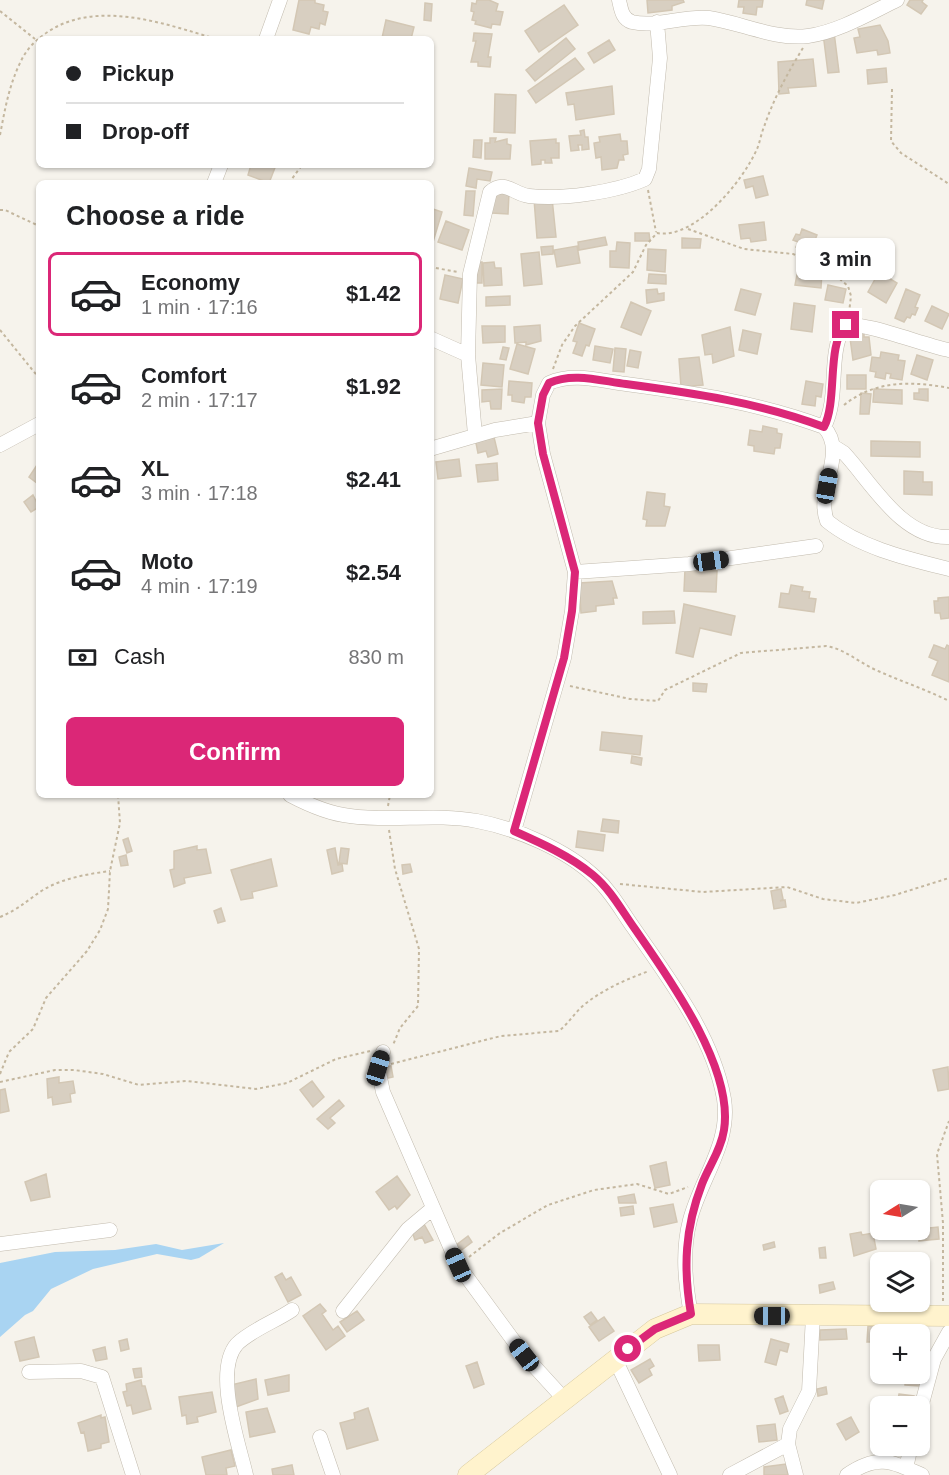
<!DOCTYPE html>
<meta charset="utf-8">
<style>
:root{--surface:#fff;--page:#f2f2f2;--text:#202124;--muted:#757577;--line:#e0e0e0;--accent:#db2777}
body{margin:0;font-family:Helvetica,sans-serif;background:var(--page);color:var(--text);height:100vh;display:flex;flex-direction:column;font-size:22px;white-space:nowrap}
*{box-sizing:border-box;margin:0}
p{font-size:20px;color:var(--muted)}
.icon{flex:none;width:33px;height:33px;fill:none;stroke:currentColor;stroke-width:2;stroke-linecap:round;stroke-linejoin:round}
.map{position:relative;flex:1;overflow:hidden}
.details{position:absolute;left:36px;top:180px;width:398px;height:618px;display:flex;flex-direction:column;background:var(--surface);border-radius:9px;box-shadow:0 2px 4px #0004}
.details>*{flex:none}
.guide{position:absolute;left:36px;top:36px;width:398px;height:132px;border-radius:9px;box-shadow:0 2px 4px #0004;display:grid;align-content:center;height:132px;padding:0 30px;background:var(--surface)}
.needle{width:39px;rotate:259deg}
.tools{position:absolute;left:870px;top:1180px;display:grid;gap:12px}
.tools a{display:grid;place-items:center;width:60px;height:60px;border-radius:9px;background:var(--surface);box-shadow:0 2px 4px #0004;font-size:30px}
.end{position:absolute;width:27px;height:27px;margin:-14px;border:8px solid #db2777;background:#fff;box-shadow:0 0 0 3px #fff}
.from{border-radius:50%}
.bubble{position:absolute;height:42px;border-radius:9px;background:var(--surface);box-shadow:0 2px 4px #0004;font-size:20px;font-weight:600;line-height:42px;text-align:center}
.car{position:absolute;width:18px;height:36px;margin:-18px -9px;border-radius:8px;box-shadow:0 0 4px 2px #0007;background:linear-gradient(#222 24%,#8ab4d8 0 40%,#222 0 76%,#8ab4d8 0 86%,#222 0)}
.guide b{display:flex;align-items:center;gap:21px;height:57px;font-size:22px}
.guide b+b{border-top:2px solid var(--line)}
.guide i{width:15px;height:15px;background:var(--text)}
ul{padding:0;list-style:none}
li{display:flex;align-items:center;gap:18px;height:84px;margin:0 12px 9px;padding:0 18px;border:3px solid transparent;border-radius:9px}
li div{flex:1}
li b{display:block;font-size:22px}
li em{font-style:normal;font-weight:600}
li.current{border-color:var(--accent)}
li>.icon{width:54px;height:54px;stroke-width:1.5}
h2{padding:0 30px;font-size:27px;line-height:72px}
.pay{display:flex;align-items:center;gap:15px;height:66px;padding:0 30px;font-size:22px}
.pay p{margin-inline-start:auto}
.cta{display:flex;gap:12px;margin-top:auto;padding:12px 30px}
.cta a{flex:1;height:69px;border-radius:9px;background:var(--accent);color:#fff;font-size:24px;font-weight:600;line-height:69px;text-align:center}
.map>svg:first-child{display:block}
</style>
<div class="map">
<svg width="949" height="1475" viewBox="0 0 949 1475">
<rect width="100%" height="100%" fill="#f6f3ec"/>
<path fill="#a9d4f2" d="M 224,1243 L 199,1258 L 191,1260 L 157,1254 L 93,1269 L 51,1289 L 33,1311 L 25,1315 L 0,1337 L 0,1263 L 55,1252 L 115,1250 L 156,1244 L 182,1250 Z"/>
<path fill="#d8cfc1" stroke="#d3c7b4" stroke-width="1.5" d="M 299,0 L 315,0 L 315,3 L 324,5 L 323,11 L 328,12 L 325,25 L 320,23 L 319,29 L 311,27 L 309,34 L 293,30 Z
M 477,0 L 489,0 L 498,4 L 496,11 L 503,12 L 500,25 L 492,24 L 491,28 L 475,24 L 476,21 L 472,20 L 474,12 L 471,11 L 472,3 L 476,4 Z
M 647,0 L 683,0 L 684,2 L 672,6 L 672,10 L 648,13 Z
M 739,0 L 763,0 L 762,7 L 757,7 L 756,15 L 743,13 L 744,7 L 738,7 Z
M 807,0 L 824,0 L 822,9 L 806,5 Z
M 910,0 L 923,0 L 922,2 L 927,6 L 921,14 L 907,5 Z
M 425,3 L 432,4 L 431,21 L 424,20 Z
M 564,5 L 578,25 L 539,52 L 525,31 Z
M 386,20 L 414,27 L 411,39 L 382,38 Z
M 880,25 L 888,41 L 890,53 L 878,55 L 877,50 L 857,53 L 854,38 L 860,37 L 858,29 Z
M 834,32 L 839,72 L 828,73 L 823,33 Z
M 474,33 L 492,34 L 488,57 L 491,57 L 490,67 L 478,66 L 478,62 L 471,62 L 476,41 L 473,41 Z
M 566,38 L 575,49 L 535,81 L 526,70 Z
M 609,40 L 615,50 L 594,63 L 588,53 Z
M 575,58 L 584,69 L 536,103 L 528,91 Z
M 813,59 L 816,86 L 788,88 L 789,93 L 779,94 L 778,62 Z
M 886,68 L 887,82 L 868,84 L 867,70 Z
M 612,86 L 614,114 L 576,120 L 574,104 L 568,105 L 566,93 Z
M 495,94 L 516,95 L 515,133 L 494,132 Z
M 584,130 L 585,137 L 588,137 L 589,149 L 582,150 L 582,145 L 578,145 L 579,150 L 571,151 L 569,136 L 581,135 L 580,131 Z
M 620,134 L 621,141 L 627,141 L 628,154 L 623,155 L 624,160 L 619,160 L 617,168 L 602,170 L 601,157 L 596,158 L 594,143 L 600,142 L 599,137 Z
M 490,138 L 496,138 L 495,142 L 507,139 L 507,144 L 511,145 L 510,159 L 485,159 L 485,143 L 490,143 Z
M 556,139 L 556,143 L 559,143 L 559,158 L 551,158 L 552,163 L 545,163 L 545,160 L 541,160 L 541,164 L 532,165 L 530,141 Z
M 474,140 L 482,140 L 481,158 L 473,157 Z
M 251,165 L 276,165 L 269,183 L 248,175 Z
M 469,168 L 492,172 L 490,181 L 477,179 L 476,188 L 466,186 Z
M 763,176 L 768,195 L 756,198 L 753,186 L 746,188 L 744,180 Z
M 466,191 L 475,191 L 473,216 L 464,215 Z
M 493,192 L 509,193 L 508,214 L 492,213 Z
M 552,198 L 556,237 L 537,238 L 534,199 Z
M 430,208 L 442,212 L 433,242 L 430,242 Z
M 446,221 L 469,230 L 462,250 L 438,242 Z
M 764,222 L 766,240 L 751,242 L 750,238 L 741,239 L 739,225 Z
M 802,229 L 817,235 L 810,253 L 796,247 L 798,242 L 793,240 L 796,234 L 800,235 Z
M 635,233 L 649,233 L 650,241 L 635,241 Z
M 605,237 L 607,245 L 579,250 L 578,242 Z
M 682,238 L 701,239 L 700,248 L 682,248 Z
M 617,242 L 630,243 L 629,268 L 610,267 L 610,251 L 616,251 Z
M 553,246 L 553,254 L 542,255 L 541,247 Z
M 577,246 L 580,263 L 557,267 L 554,250 Z
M 648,249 L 666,250 L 665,272 L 647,270 Z
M 539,252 L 542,284 L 524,286 L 521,254 Z
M 836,252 L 851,258 L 849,264 L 853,266 L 849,276 L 830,269 Z
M 476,262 L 482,262 L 482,283 L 475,283 Z
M 494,262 L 495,268 L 501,268 L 502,285 L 484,286 L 483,263 Z
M 799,264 L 813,266 L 813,270 L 822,271 L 821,288 L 795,285 Z
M 879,272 L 897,283 L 886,303 L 868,292 Z
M 649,274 L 666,275 L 666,284 L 648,283 Z
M 445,275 L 463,279 L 458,303 L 440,299 Z
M 828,285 L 846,289 L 843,303 L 825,300 Z
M 657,289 L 658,294 L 664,293 L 664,300 L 647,303 L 646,290 Z
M 741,289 L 761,294 L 755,315 L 735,310 Z
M 906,289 L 920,295 L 915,307 L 918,308 L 915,315 L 912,314 L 910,318 L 907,317 L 904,322 L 895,318 Z
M 510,296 L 510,305 L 486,306 L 486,297 Z
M 631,302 L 651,311 L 641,335 L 621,327 Z
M 794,303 L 815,306 L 812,332 L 791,329 Z
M 932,306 L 949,314 L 942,329 L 925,321 Z
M 579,323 L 595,329 L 589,346 L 586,345 L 582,356 L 573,353 L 577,342 L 573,341 Z
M 540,325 L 541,341 L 526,345 L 526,342 L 515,343 L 514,327 Z
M 482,326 L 505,326 L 505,342 L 483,343 Z
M 730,327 L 734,356 L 713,363 L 712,354 L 705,355 L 702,335 Z
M 743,330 L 761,334 L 757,354 L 739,350 Z
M 864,331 L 864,337 L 869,337 L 871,355 L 853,360 L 850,338 L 853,338 L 853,332 Z
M 517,344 L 535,349 L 528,374 L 510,369 Z
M 595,346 L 613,349 L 610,363 L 593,360 Z
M 503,347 L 509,348 L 506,360 L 500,359 Z
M 615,348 L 626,349 L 624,372 L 613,371 Z
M 630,350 L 641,352 L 638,368 L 627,366 Z
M 881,352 L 899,355 L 898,360 L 905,361 L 902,380 L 890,378 L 891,374 L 886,373 L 885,379 L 875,377 L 876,372 L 870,371 L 872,357 L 880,358 Z
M 917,355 L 933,360 L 927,380 L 911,374 Z
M 699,357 L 703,385 L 681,387 L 679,359 Z
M 483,363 L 504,365 L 502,387 L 481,385 Z
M 847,375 L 866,375 L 866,389 L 847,389 Z
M 509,381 L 532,383 L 531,397 L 525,397 L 524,403 L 512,401 L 512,395 L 508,395 Z
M 806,381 L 823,384 L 821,397 L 816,396 L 815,406 L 802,404 Z
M 502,389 L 501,409 L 491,409 L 490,401 L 482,402 L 482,390 Z
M 874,389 L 902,390 L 902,404 L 873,402 Z
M 919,389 L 928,389 L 928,401 L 914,399 L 914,393 L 919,393 Z
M 861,393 L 871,394 L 869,414 L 860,414 Z
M 763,426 L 777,429 L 777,433 L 782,434 L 780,448 L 775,448 L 774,454 L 754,451 L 754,446 L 748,445 L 750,430 L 762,432 Z
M 493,433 L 498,454 L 488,457 L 486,451 L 478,453 L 475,438 Z
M 871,441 L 920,442 L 920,457 L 871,456 Z
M 459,459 L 461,476 L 438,479 L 436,462 Z
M 39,462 L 39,479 L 37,483 L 29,477 Z
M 497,463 L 498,480 L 478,482 L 476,465 Z
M 904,471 L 923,472 L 923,482 L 932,482 L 932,495 L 904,494 Z
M 647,492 L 665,494 L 664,506 L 670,507 L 665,526 L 646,526 L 647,520 L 643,519 Z
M 33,495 L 39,507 L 31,512 L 24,502 Z
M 685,569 L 717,571 L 716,592 L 684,591 Z
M 612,581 L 617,598 L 613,598 L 614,604 L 596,606 L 596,611 L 581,613 L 579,583 Z
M 791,585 L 803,587 L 802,591 L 810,592 L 809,598 L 816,599 L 814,612 L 779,607 L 781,593 L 789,594 Z
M 949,597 L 949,618 L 941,619 L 940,613 L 935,613 L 934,601 L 938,601 L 938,598 Z
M 684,604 L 735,616 L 731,635 L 700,628 L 693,657 L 676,653 Z
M 674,611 L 675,623 L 643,624 L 643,612 Z
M 934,645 L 945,649 L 947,645 L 949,646 L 949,682 L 932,675 L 938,661 L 929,657 Z
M 693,683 L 707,684 L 706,692 L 693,691 Z
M 602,732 L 642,736 L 640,755 L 600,750 Z
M 632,756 L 642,758 L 641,765 L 631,763 Z
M 603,819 L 619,821 L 618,833 L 601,831 Z
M 578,831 L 605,835 L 603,851 L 576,847 Z
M 128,838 L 132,851 L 127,853 L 123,840 Z
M 197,846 L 197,850 L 206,849 L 211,873 L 184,878 L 185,883 L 174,887 L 170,870 L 174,869 L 174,851 Z
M 335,848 L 338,865 L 342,864 L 343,871 L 332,874 L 327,850 Z
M 341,848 L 349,849 L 347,864 L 339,863 Z
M 126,855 L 128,865 L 121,866 L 119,857 Z
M 271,859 L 277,886 L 252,892 L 253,898 L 241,900 L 231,870 Z
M 410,864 L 412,872 L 403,874 L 402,865 Z
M 781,889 L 783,899 L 780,901 L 785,900 L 786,907 L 774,909 L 771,891 Z
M 221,908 L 225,921 L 218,923 L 214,911 Z
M 391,1066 L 393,1077 L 384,1079 L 381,1068 Z
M 948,1067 L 949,1089 L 938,1091 L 933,1070 Z
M 59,1077 L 59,1083 L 73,1081 L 75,1093 L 70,1094 L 71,1102 L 53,1105 L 52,1097 L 48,1098 L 47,1079 Z
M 312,1081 L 324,1097 L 313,1107 L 300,1090 Z
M 5,1089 L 9,1111 L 0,1113 L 0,1090 Z
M 339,1100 L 344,1106 L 330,1118 L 335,1123 L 328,1129 L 317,1119 Z
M 666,1162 L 670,1185 L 655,1188 L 650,1166 Z
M 46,1174 L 50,1197 L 31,1201 L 25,1182 Z
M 397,1176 L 410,1195 L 397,1209 L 395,1206 L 389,1210 L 376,1192 Z
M 634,1194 L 636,1203 L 619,1203 L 618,1197 Z
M 673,1204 L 677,1222 L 654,1227 L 650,1208 Z
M 633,1206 L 634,1214 L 621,1216 L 620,1208 Z
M 424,1224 L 433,1240 L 425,1243 L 422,1237 L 415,1240 L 411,1229 Z
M 938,1227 L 939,1239 L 919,1241 L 920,1229 Z
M 861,1232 L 862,1235 L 873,1233 L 876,1249 L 854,1256 L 850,1234 Z
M 468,1236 L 472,1242 L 459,1252 L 455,1246 Z
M 774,1242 L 775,1247 L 764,1250 L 763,1245 Z
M 825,1247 L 826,1258 L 820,1258 L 819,1248 Z
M 282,1273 L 286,1280 L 291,1277 L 301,1295 L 288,1302 L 275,1277 Z
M 833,1282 L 835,1289 L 820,1293 L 819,1285 Z
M 320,1304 L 326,1311 L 322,1314 L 333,1330 L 338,1326 L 345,1336 L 326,1350 L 303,1316 Z
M 357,1311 L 364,1320 L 347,1332 L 340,1322 Z
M 591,1312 L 597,1320 L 590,1325 L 584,1317 Z
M 604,1317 L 614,1331 L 599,1341 L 589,1327 Z
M 868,1326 L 921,1327 L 920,1386 L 905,1385 L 905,1374 L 920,1374 L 920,1335 L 880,1335 L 880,1342 L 867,1342 Z
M 846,1329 L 847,1339 L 820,1340 L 820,1330 Z
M 34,1337 L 39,1357 L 20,1361 L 15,1342 Z
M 127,1339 L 129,1349 L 121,1351 L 119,1341 Z
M 771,1339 L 789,1344 L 787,1352 L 780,1350 L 776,1365 L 765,1362 Z
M 698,1345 L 719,1345 L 720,1360 L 699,1361 Z
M 105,1347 L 107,1359 L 96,1361 L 93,1350 Z
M 650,1359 L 654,1366 L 649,1369 L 652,1375 L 639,1383 L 631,1370 Z
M 477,1362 L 484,1384 L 474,1388 L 466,1366 Z
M 141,1368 L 142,1377 L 135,1378 L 133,1369 Z
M 289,1375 L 289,1391 L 268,1395 L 265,1380 Z
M 256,1379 L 258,1399 L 236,1407 L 231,1385 Z
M 141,1380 L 142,1386 L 145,1386 L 151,1409 L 133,1414 L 131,1405 L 127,1406 L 123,1392 L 127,1391 L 126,1384 Z
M 826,1387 L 827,1394 L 818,1396 L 817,1389 Z
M 212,1392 L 216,1412 L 197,1417 L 198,1422 L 187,1424 L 186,1415 L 182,1416 L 179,1397 Z
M 899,1394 L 914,1396 L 913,1407 L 897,1405 Z
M 783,1396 L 788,1411 L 780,1414 L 775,1399 Z
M 267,1408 L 275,1432 L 250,1437 L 246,1412 Z
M 368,1408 L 378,1440 L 347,1449 L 340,1423 L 355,1419 L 354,1413 Z
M 101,1415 L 101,1418 L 105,1417 L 109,1442 L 101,1444 L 101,1448 L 88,1451 L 84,1432 L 81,1433 L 78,1423 Z
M 851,1417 L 859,1432 L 846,1440 L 837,1424 Z
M 775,1424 L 777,1440 L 759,1442 L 757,1426 Z
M 880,1436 L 880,1446 L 897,1446 L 897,1453 L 879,1451 Z
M 231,1450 L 235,1466 L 226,1468 L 227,1475 L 206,1475 L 202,1457 Z
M 786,1464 L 788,1475 L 764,1475 L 764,1467 Z
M 292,1465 L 294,1475 L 273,1475 L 272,1469 Z"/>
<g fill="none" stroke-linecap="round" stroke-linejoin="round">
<g stroke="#c2bbae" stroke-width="15">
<path id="street" d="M 619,0 C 621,9 622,19 632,22 C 656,28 684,15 709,18 C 742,23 775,40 808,36 C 838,32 870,13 897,0
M 266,39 L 280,0
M 214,183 L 221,165
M 430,338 L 468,355
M 824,427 C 840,396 827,357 844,326 C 862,320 925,346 949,350
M 475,435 L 468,355 L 470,274 L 490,192 C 505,179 513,194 529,196 C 561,200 616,192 645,179 L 649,169 L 660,58 L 657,22
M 0,445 L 39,424
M 833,446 L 844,453 C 872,483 902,539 949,537
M 430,449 L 495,430 L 538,423
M 575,572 L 689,564 L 816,546
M 290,795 C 307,804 331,814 350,816 C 392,822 435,813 477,821 C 515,828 567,850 595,877 C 611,891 621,910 633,927 C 669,979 713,1036 724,1099 C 731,1143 701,1178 690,1220 C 682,1251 685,1282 691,1314
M 514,831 L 564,658 L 572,611 L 575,572 L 543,454 L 538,423 L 543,395 L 549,383 C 573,372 601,381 626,384 C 693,393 760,403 824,427 C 848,453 815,490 827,521 C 860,548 909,559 949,569
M 383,1052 L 378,1068 L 383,1092 L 458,1265 L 524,1355 L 565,1400
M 0,1244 L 110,1230
M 343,1311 L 408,1229 L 433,1208
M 615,1359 L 670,1475
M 29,1372 L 81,1371 L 102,1377 L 133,1475
M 920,1411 L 934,1359 L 949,1332
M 320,1437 L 333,1475
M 906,1468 L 911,1446
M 246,1475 C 239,1444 213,1371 237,1344 C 251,1330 276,1321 292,1310
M 730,1475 L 788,1444
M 796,1475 L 788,1444 L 790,1429 L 809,1391 L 813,1316
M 847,1475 C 877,1454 891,1461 922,1475"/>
</g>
<g stroke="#d6c79b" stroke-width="21">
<path id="secondary" d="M 468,1475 L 655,1329 L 691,1314 L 949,1316"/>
</g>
<path stroke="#c4b79f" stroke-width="2" stroke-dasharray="3 3" stroke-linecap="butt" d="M 0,11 L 35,39
M 892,89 L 891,141 L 901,153 L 949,184
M 0,135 C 5,109 9,85 21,61 C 27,48 37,39 49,31 C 98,0 163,23 216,39
M 289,183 L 302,165
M 648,190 L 656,232
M 0,210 L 5,210 L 39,226
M 688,229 L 744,249 L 793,254 L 828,269 L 848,286 L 851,296 L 849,313
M 430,267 L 458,272
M 0,330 L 39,378
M 553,369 L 562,345 L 575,326 L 633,272 L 646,245 L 657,233 C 695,240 743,181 757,149 C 760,142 761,134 764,127 C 773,100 788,72 803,48
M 844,405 C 875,380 912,381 949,388
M 570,686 L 630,699 L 658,701 L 665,690 L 741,653 L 826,646 C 845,649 858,662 876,670 C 900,681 925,689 949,701
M 388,806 L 390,795
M 389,830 L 395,869 L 419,949 L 418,1006 L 400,1028 L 393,1045
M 620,884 L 703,892 L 787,887 L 823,899 L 856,903 L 895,895 L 949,878
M 0,917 C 21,908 26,901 43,890 C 63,878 88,874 110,871
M 391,1064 L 501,1036 L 559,1031 C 569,1023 575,1012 585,1004 C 604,989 627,979 649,971
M 0,1074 L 9,1052 L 33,1029 L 46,998 L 87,951 L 100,930 L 108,909 L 110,871 L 120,823 L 118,795
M 0,1082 L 55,1070 L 74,1070 L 103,1074 L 139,1085 L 187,1081 L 256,1089 L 287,1083 L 336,1059 L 370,1051
M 469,1257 L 500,1233 L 548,1205 L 594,1190 L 637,1184 L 669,1194 L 688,1187
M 943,1301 L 943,1223 L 937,1154 L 949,1121"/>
<use href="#street" stroke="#fff" stroke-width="14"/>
<use href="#secondary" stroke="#fff3cd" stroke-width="20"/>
</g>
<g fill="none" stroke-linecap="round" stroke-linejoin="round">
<path stroke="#db2777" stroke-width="8" d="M 628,1349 L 655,1329 L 691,1314 C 683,1268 685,1228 702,1184 C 709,1166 721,1150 724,1130 C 734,1068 669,978 635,929 C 622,911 611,890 593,875 C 570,856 541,843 514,831 L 564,658 L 572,611 L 575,572 L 543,454 L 538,423 L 543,395 L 549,383 C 573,372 601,381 626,384 C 693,393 761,403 824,427 C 838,400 826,345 846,325"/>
</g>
</svg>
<div class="tools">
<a><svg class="needle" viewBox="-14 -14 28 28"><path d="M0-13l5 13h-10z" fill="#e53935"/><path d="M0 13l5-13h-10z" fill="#757577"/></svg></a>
<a><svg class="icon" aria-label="layers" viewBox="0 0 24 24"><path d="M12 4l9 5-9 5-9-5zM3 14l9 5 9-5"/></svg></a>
<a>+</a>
<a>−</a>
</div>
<i class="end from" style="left:628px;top:1349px"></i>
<i class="end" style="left:846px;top:325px"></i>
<div class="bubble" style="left:796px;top:238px;width:99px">3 min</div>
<i class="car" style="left:827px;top:486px;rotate:10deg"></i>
<i class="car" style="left:711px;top:561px;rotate:82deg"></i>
<i class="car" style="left:378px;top:1068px;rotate:17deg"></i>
<i class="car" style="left:458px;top:1265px;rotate:336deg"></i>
<i class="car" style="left:772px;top:1316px;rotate:270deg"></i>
<i class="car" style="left:524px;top:1355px;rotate:322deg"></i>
<div class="guide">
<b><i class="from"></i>Pickup</b>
<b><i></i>Drop-off</b>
</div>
<section class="details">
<h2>Choose a ride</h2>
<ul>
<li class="current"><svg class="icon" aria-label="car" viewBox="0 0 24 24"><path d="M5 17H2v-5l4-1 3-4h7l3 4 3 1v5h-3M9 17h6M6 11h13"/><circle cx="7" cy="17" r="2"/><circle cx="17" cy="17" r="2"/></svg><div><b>Economy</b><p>1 min · 17:16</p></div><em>$1.42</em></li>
<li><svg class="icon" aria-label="car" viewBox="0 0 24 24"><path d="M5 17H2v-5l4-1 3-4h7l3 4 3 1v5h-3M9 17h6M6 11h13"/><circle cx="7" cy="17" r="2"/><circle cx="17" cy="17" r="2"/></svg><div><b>Comfort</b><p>2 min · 17:17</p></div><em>$1.92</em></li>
<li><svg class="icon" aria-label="car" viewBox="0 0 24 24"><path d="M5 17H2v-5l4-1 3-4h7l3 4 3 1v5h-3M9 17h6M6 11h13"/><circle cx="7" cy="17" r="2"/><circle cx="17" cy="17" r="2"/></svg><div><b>XL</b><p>3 min · 17:18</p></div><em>$2.41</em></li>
<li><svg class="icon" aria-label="car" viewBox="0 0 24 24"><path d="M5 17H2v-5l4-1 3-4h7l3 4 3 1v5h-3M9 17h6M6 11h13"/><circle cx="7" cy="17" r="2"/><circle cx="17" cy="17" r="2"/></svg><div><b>Moto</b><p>4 min · 17:19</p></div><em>$2.54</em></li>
</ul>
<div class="pay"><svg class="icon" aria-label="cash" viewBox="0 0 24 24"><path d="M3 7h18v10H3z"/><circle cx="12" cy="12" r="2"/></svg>Cash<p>830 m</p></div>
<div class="cta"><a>Confirm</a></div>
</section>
</div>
